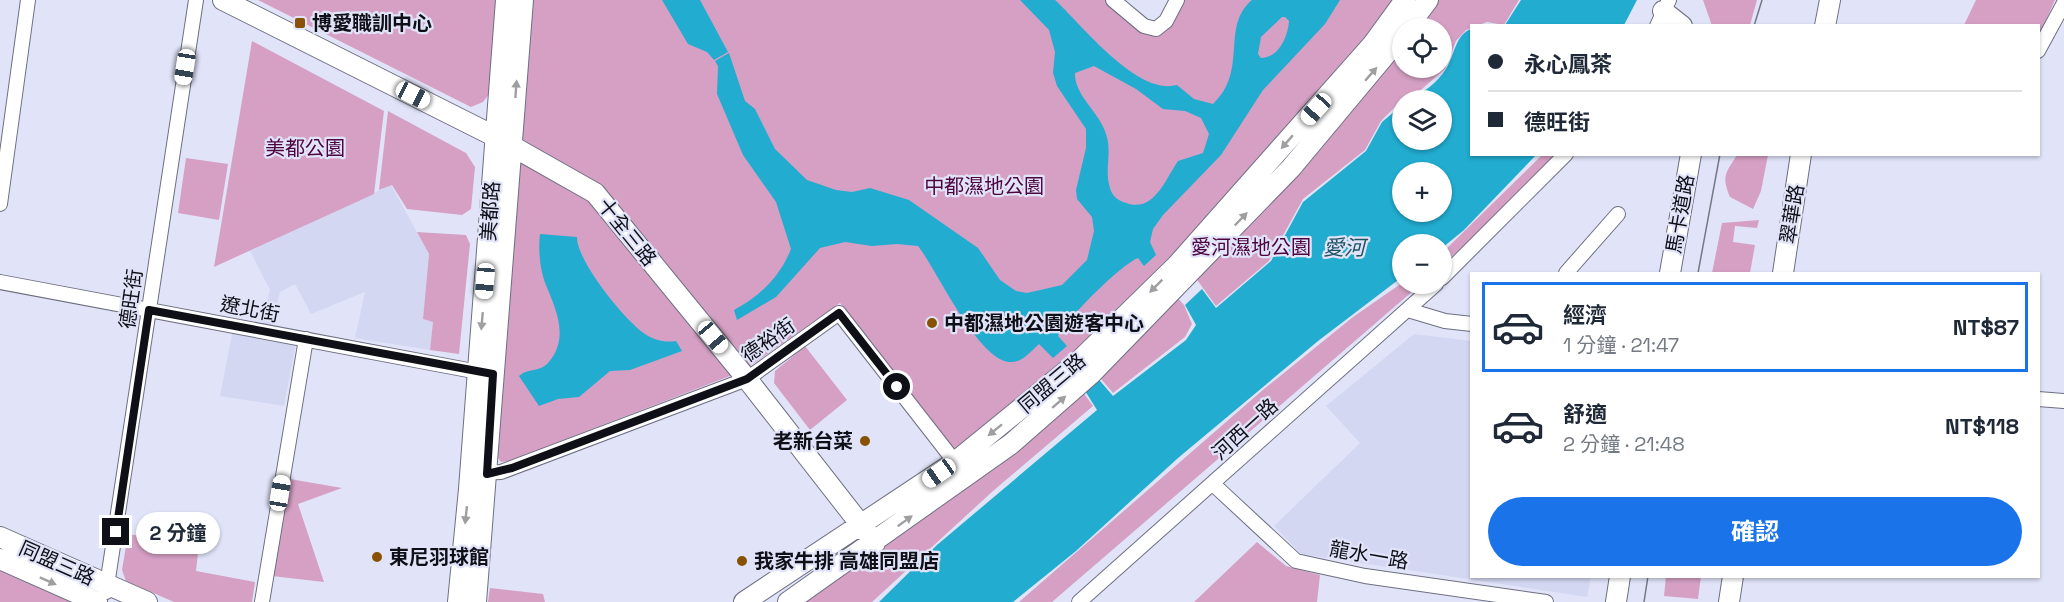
<!DOCTYPE html>
<html lang="zh-TW">
<meta charset="utf-8">
<style>
:root{--surface:#fff;--page:#f2f2f3;--text:#1f2937;--muted:#747a83;--line:#e0e1e3;--accent:#1a73e8}
body{margin:0;font-family:"Space Grotesk","Noto Sans TC",sans-serif;background:var(--page);color:var(--text);height:100vh;display:flex;flex-direction:column;font-size:22px;white-space:nowrap}
*{box-sizing:border-box;margin:0}
p{font-size:20px;color:var(--muted)}
.icon{flex:none;width:33px;height:33px;fill:none;stroke:currentColor;stroke-width:2;stroke-linecap:round;stroke-linejoin:round}
.map{position:relative;flex:1;overflow:hidden}
.side{position:absolute;left:1470px;top:272px;width:570px;height:306px;display:flex;flex-direction:column;background:var(--surface);border-radius:0px;box-shadow:0 2px 4px #0004}
.side>*{flex:none}
.top-card{position:absolute;left:1470px;top:24px;width:570px;height:132px;border-radius:0px;box-shadow:0 2px 4px #0004;display:grid;align-content:center;height:132px;padding:0 18px;background:var(--surface)}
.controls{position:absolute;left:1392px;top:18px;display:grid;gap:12px}
.controls a{display:grid;place-items:center;width:60px;height:60px;border-radius:50%;background:var(--surface);box-shadow:0 2px 4px #0004;font-size:30px}
.end{position:absolute;width:27px;height:27px;margin:-14px;border:8px solid #0f1017;background:#fff;box-shadow:0 0 0 3px #fff}
.from{border-radius:50%}
.bubble{position:absolute;height:42px;border-radius:21px;background:var(--surface);box-shadow:0 2px 4px #0004;font-size:20px;font-weight:700;line-height:42px;text-align:center}
.car{position:absolute;width:18px;height:36px;margin:-18px -9px;border-radius:8px;box-shadow:0 0 4px 2px #0007;background:linear-gradient(#fff 24%,#345 0 40%,#fff 0 76%,#345 0 86%,#fff 0)}
.top-card b{display:flex;align-items:center;gap:21px;height:57px;font-size:22px}
.top-card b+b{border-top:2px solid var(--line)}
.top-card i{width:15px;height:15px;background:var(--text)}
ul{padding:10px 0 0;list-style:none}
li{display:flex;align-items:center;gap:18px;height:90px;margin:0 12px 9px;padding:0 6px;border:3px solid transparent;border-radius:0px}
li div{flex:1}
li b{display:block;font-size:22px}
li em{font-style:normal;font-weight:700}
li.active{border-color:var(--accent)}
li>.icon{width:54px;height:54px;stroke-width:1.5}
.primary-button{display:flex;gap:12px;margin-top:auto;padding:12px 18px}
.primary-button a{flex:1;height:69px;border-radius:36px;background:var(--accent);color:#fff;font-size:24px;font-weight:700;line-height:69px;text-align:center}
.map>svg:first-child{display:block}
</style>
<div class="map">
<svg width="2064" height="602" viewBox="0 0 2064 602">
<rect width="100%" height="100%" fill="#e1e4f9"/>
<path fill="#d3d7f2" d="M 391,185 L 429,254 L 423,319 L 433,322 L 430,350 L 355,338 L 365,292 L 311,314 L 295,284 L 280,292 L 272,327 L 298,332 L 284,406 L 220,396 L 235,319 L 261,325 L 270,290 L 250,251 Z
M 1414,334 L 1471,341 L 1472,576 L 1591,576 L 1587,597 L 1301,554 L 1274,526 L 1360,443 L 1326,406 Z"/>
<path fill="#d5a0c4" d="M 258,0 L 498,0 L 490,93 L 483,102 L 471,107 Z
M 532,0 L 1113,0 L 1156,29 L 1177,0 L 1395,0 L 1372,33 L 1171,263 L 1074,357 L 958,454 L 840,303 L 743,371 L 509,461 L 501,462 L 496,455 Z
M 1438,0 L 1519,0 L 1504,25 L 1487,22 L 1466,30 L 1456,41 L 1445,69 L 1415,95 L 1402,100 L 1381,121 L 1365,150 L 1303,199 L 1269,261 L 1216,306 L 1195,277 L 1402,48 L 1402,68 L 1442,68 L 1442,28 L 1418,28 Z
M 1703,0 L 1757,0 L 1750,25 L 1712,26 Z
M 1976,0 L 2055,0 L 2039,35 L 2038,26 L 1964,25 Z
M 252,41 L 384,111 L 374,194 L 214,267 Z
M 388,111 L 466,153 L 475,167 L 471,209 L 462,215 L 407,209 L 392,185 L 379,190 Z
M 1542,155 L 1555,155 L 1498,215 L 1442,265 L 1442,253 Z
M 1737,155 L 1768,155 L 1761,191 L 1753,209 L 1730,197 C 1721,175 1726,173 1737,155 Z
M 186,158 L 228,164 L 219,220 L 178,213 Z
M 1759,220 L 1757,228 L 1735,226 L 1733,242 L 1755,245 L 1750,273 L 1712,273 L 1722,223 Z
M 417,232 L 466,235 L 470,244 L 459,354 L 430,350 L 433,322 L 423,319 L 429,254 Z
M 1402,283 L 1421,284 L 1052,602 L 1019,602 L 1264,389 L 1353,317 Z
M 1176,296 L 1184,305 L 1192,324 L 1185,337 L 1113,393 L 1096,373 Z
M 805,346 L 847,400 L 810,430 L 774,383 L 775,371 Z
M 1080,388 L 1093,406 L 993,491 L 872,602 L 794,602 Z
M 290,479 L 342,488 L 298,504 L 324,582 L 272,576 Z
M 128,534 L 147,537 L 146,545 L 198,553 L 196,571 L 255,582 L 252,602 L 174,602 L 126,581 L 122,570 Z
M 1257,542 L 1286,566 L 1320,575 L 1317,602 L 1194,602 Z
M 0,568 L 83,602 L 0,602 Z
M 1666,576 L 1701,576 L 1698,599 L 1664,596 Z
M 490,588 L 543,594 L 545,602 L 488,602 Z"/>
<path fill="#21acd0" fill-rule="evenodd" d="M 662,0 L 700,0 L 728,52 L 714,60 L 707,52 L 688,44 Z
M 1020,0 L 1055,0 C 1082,25 1137,96 1177,85 L 1194,99 L 1213,104 C 1249,70 1220,27 1252,0 L 1340,0 L 1325,24 L 1263,90 L 1221,155 L 1163,215 L 1153,229 L 1150,242 L 1156,255 L 1144,266 L 1138,258 C 1120,265 1067,319 1058,336 L 1067,346 L 1053,358 L 1039,344 C 1032,350 1024,361 1013,362 C 980,366 936,268 918,246 L 897,244 L 872,246 L 845,242 L 820,248 L 776,297 L 737,320 L 734,310 C 760,296 780,277 791,249 L 776,202 L 743,155 L 717,94 L 718,66 L 715,61 L 729,53 L 745,101 L 755,109 L 775,149 L 807,180 L 836,190 L 852,192 L 870,188 L 909,200 L 978,248 L 1000,280 L 1016,291 L 1027,293 L 1062,285 L 1087,260 L 1094,231 L 1092,217 L 1077,199 L 1076,190 L 1086,148 L 1086,129 L 1057,86 L 1053,73 L 1055,52 L 1049,30 ZM 1282,17 L 1285,17 L 1289,21 C 1288,36 1279,58 1261,58 L 1258,54 L 1261,37 ZM 1094,66 L 1136,89 L 1163,109 L 1185,111 L 1201,118 L 1209,134 L 1203,153 L 1178,161 C 1165,180 1154,213 1126,203 C 1116,200 1111,195 1109,184 C 1105,168 1112,151 1106,134 C 1100,113 1074,95 1075,73 Z
M 1521,0 L 1637,0 L 1624,25 L 1505,25 Z
M 1471,29 L 1472,154 L 1536,155 L 1464,230 L 1442,248 L 1442,244 L 1402,244 L 1402,277 L 1318,341 L 1178,458 L 1076,551 L 1013,602 L 879,602 L 937,545 L 1097,410 L 1082,386 L 1095,375 L 1113,396 L 1186,340 L 1196,325 L 1185,305 L 1202,289 L 1216,308 L 1271,261 L 1303,202 L 1366,151 L 1382,122 L 1402,105 L 1402,140 L 1442,140 L 1442,100 L 1410,100 C 1423,93 1438,82 1446,69 C 1455,55 1455,35 1471,29 ZM 1402,172 L 1442,172 L 1442,212 L 1402,212 Z
M 540,234 L 577,237 C 576,260 625,321 645,334 C 654,340 665,343 676,341 L 682,351 L 630,370 L 610,371 L 579,397 L 558,399 L 539,406 L 519,376 C 528,368 540,372 548,363 C 570,338 556,310 546,285 C 540,271 538,249 540,234 Z"/>
<g fill="none" stroke-linecap="round" stroke-linejoin="round">
<g stroke="#6d6f81" stroke-width="16">
<path id="street" d="M 1113,0 L 1144,26 L 1156,29 L 1166,21 L 1177,0
M 1657,26 L 1669,0
M 2038,51 L 2064,3
M 0,204 L 28,0
M 1566,273 L 1618,214
M 1442,278 L 1566,154
M 0,282 L 484,373
M 1408,310 L 1445,321 L 1472,324
M 2038,399 L 2064,401
M 478,473 L 501,472 L 747,379 L 839,313 L 955,462
M 1213,484 L 1296,561 L 1365,576 L 1546,602
M 106,592 L 196,0
M 262,602 L 306,339
M 1079,602 L 1436,284"/>
</g>
<g stroke="#6d6f81" stroke-width="22">
<path id="secondary" d="M 223,0 L 496,137 L 595,193 L 747,379 L 875,543
M 1663,11 L 1682,26
M 1825,26 L 1830,0
M 1407,28 L 1428,0
M 1670,273 L 1691,154
M 1783,273 L 1801,154
M 0,537 L 147,602
M 0,559 L 97,602
M 458,602 L 469,489 L 506,0
M 476,602 L 523,0
M 744,602 L 955,462 L 1080,360 L 1177,265 L 1373,44 L 1405,0
M 788,602 L 1011,444 L 1091,374 L 1291,168 L 1402,35
M 1616,602 L 1620,576
M 1729,602 L 1733,576"/>
</g>
<use href="#street" stroke="#fff" stroke-width="14"/>
<use href="#secondary" stroke="#fff" stroke-width="20"/>
<path stroke="#767885" stroke-width="1.5" d="M 1754,26 L 1762,0
M 1698,273 L 1720,154
M 1644,602 L 1648,576"/>
</g>
<defs><path id="oneway-solid" d="M-6-.8H1V-3.2L6.5 0L1 3.2V.8H-6Z" transform="scale(1.5)"/></defs>
<g fill="#9f9fa2">
<use href="#oneway-solid" transform="translate(1371 74) rotate(-49)"/>
<use href="#oneway-solid" transform="translate(516 89) rotate(-86)"/>
<use href="#oneway-solid" transform="translate(1287 142) rotate(131)"/>
<use href="#oneway-solid" transform="translate(1241 219) rotate(-46)"/>
<use href="#oneway-solid" transform="translate(1156 286) rotate(135)"/>
<use href="#oneway-solid" transform="translate(482 321) rotate(95)"/>
<use href="#oneway-solid" transform="translate(1059 402) rotate(-41)"/>
<use href="#oneway-solid" transform="translate(995 430) rotate(141)"/>
<use href="#oneway-solid" transform="translate(466 515) rotate(96)"/>
<use href="#oneway-solid" transform="translate(905 521) rotate(-36)"/>
<use href="#oneway-solid" transform="translate(48 581) rotate(24)"/>
</g>
<g fill="none" stroke-linecap="round" stroke-linejoin="round">
<path stroke="#0f1017" stroke-width="8" d="M 116,532 L 149,310 L 493,374 L 487,474 L 512,468 L 747,379 L 839,313 L 897,387"/>
</g>
<g fill="#895102" stroke="#e1e4f9" stroke-width="2">
<rect x="294" y="17" width="12" height="12" rx="3"/>
<circle cx="932" cy="323" r="6"/>
<circle cx="865" cy="441" r="6"/>
<circle cx="377" cy="557" r="6"/>
<circle cx="742" cy="561" r="6"/>
</g>
<g text-anchor="middle" stroke-width="4.5" stroke-linejoin="round" paint-order="stroke">
<g font-size="20" font-weight="bold" fill="#0f1017" stroke="#e1e4f9" text-anchor="start">
<text x="312" y="30">博愛職訓中心</text>
<text x="944" y="330">中都濕地公園遊客中心</text>
<text x="853" y="448" text-anchor="end">老新台菜</text>
<text x="389" y="564">東尼羽球館</text>
<text x="754" y="568">我家牛排 高雄同盟店</text>
</g>
<g font-size="20" fill="#4d043f" stroke="#e1e4f9">
<text x="305" y="155">美都公園</text>
<text x="984" y="193">中都濕地公園</text>
<text x="1251" y="254">愛河濕地公園</text>
</g>
<g font-size="20" fill="#0f1017" stroke="#e1e4f9">
<text transform="translate(490 211) rotate(-86)" y="7">美都路</text>
<text transform="translate(1680 214) rotate(-80)" y="7">馬卡道路</text>
<text transform="translate(1792 214) rotate(-81)" y="7">翠華路</text>
<text transform="translate(627 232) rotate(51)" y="7">十全三路</text>
<text transform="translate(131 299) rotate(-82)" y="7">德旺街</text>
<text transform="translate(250 309) rotate(11)" y="7">遼北街</text>
<text transform="translate(768 340) rotate(-35)" y="7">德裕街</text>
<text transform="translate(1052 383) rotate(-40)" y="7">同盟三路</text>
<text transform="translate(1245 429) rotate(-42)" y="7">河西一路</text>
<text transform="translate(1369 555) rotate(10)" y="7">龍水一路</text>
<text transform="translate(57 563) rotate(24)" y="7">同盟三路</text>
</g>
<g font-size="21" font-style="italic" fill="#1d5161" stroke="#e1e4f9">
<text x="1344" y="255">愛河</text>
</g>
</g>
</svg>
<div class="controls">
<a><svg class="icon" aria-label="locate" viewBox="0 0 24 24"><circle cx="12" cy="12" r="6"/><path d="M12 2v4M12 18v4M2 12h4M18 12h4"/></svg></a>
<a><svg class="icon" aria-label="layers" viewBox="0 0 24 24"><path d="M12 4l9 5-9 5-9-5zM3 14l9 5 9-5"/></svg></a>
<a>+</a>
<a>−</a>
</div>
<i class="end from" style="left:897px;top:387px"></i>
<i class="end" style="left:116px;top:532px"></i>
<div class="bubble" style="left:136px;top:512px;width:84px">2 分鐘</div>
<i class="car" style="left:185px;top:67px;rotate:189deg"></i>
<i class="car" style="left:413px;top:95px;rotate:117deg"></i>
<i class="car" style="left:1316px;top:109px;rotate:222deg"></i>
<i class="car" style="left:485px;top:281px;rotate:185deg"></i>
<i class="car" style="left:713px;top:337px;rotate:140deg"></i>
<i class="car" style="left:939px;top:473px;rotate:235deg"></i>
<i class="car" style="left:280px;top:493px;rotate:9deg"></i>
<div class="top-card">
<b><i class="from"></i>永心鳳茶</b>
<b><i></i>德旺街</b>
</div>
<section class="side">
<ul>
<li class="active"><svg class="icon" aria-label="car" viewBox="0 0 24 24"><path d="M5 17H2v-5l4-1 3-4h7l3 4 3 1v5h-3M9 17h6M6 11h13"/><circle cx="7" cy="17" r="2"/><circle cx="17" cy="17" r="2"/></svg><div><b>經濟</b><p>1 分鐘 · 21:47</p></div><em>NT$87</em></li>
<li><svg class="icon" aria-label="car" viewBox="0 0 24 24"><path d="M5 17H2v-5l4-1 3-4h7l3 4 3 1v5h-3M9 17h6M6 11h13"/><circle cx="7" cy="17" r="2"/><circle cx="17" cy="17" r="2"/></svg><div><b>舒適</b><p>2 分鐘 · 21:48</p></div><em>NT$118</em></li>
</ul>
<div class="primary-button"><a>確認</a></div>
</section>
</div>
